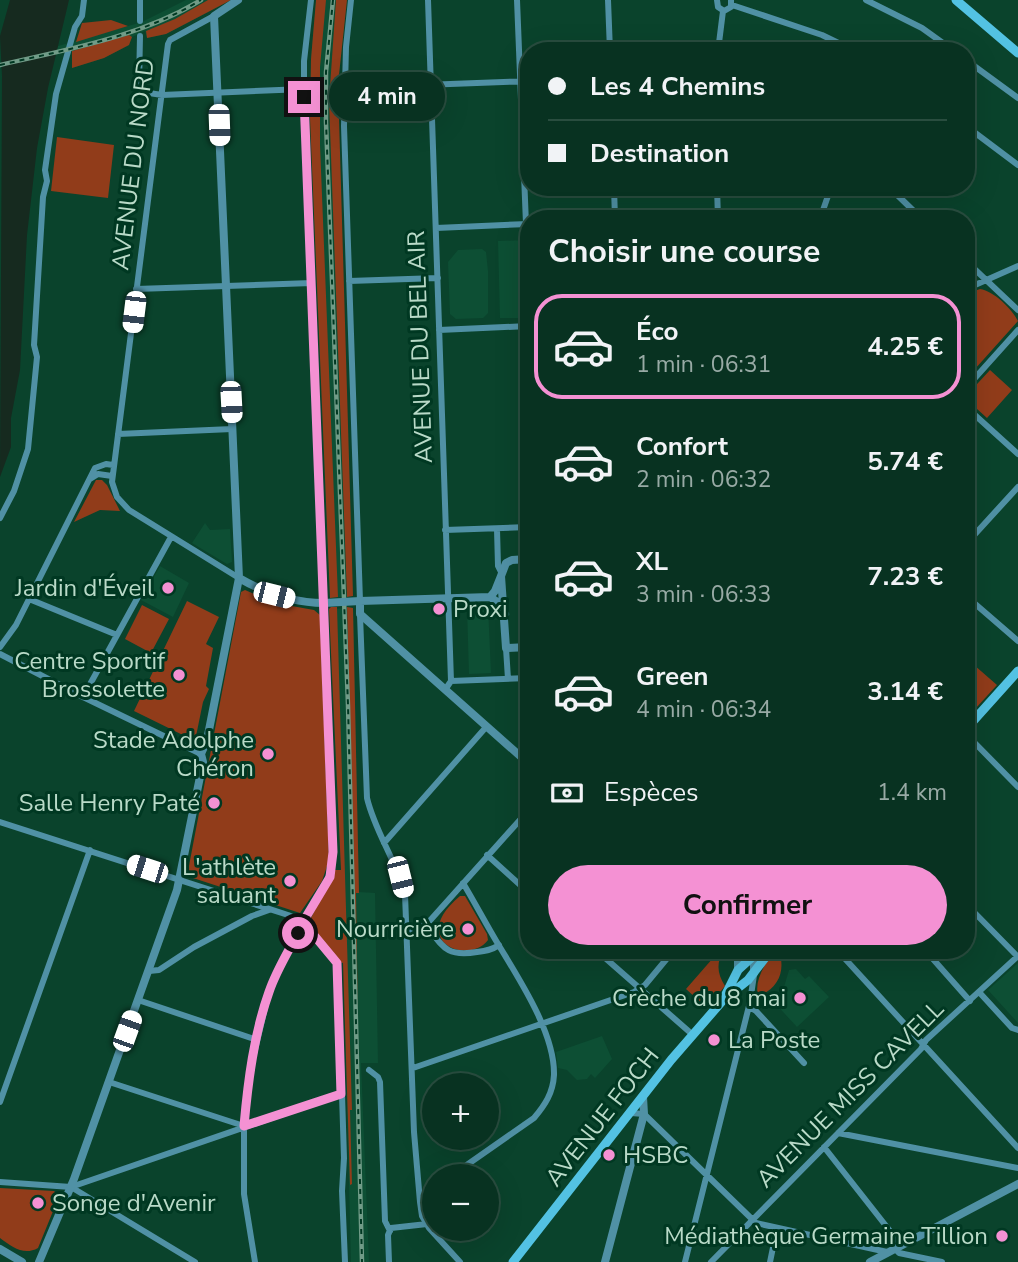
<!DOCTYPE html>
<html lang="fr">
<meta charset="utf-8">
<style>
:root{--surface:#083221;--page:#163e2e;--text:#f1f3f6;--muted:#98aaa5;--line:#294d3f;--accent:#f491d3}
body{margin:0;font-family:"Nunito Sans",sans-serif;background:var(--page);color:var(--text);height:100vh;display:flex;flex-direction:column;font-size:26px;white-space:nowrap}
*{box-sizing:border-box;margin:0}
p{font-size:23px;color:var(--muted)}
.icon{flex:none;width:38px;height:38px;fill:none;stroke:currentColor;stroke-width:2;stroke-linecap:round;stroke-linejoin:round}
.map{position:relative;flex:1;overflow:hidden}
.sheet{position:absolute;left:520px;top:210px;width:455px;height:749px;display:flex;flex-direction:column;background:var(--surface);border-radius:28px;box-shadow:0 7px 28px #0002,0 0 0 2px var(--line)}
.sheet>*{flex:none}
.hud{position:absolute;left:520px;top:42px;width:455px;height:154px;border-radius:28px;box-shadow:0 7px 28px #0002,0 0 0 2px var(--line);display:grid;align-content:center;height:154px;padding:0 28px;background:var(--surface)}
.tools{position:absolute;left:422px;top:1073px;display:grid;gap:14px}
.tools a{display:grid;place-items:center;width:77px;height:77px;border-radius:50%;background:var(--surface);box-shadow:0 7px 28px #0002,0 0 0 2px var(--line);font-size:35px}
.end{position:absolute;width:32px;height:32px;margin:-16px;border:9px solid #f491d3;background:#111;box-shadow:0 0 0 4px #111}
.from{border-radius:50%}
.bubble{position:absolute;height:49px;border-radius:24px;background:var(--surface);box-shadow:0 7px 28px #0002,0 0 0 2px var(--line);font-size:23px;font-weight:700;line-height:49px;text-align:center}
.car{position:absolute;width:21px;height:42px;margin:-21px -10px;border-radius:9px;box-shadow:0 0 5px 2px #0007;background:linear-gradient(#fff 24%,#345 0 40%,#fff 0 76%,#345 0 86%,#fff 0)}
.hud b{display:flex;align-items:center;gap:24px;height:66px;font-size:26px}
.hud b+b{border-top:2px solid var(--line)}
.hud i{width:18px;height:18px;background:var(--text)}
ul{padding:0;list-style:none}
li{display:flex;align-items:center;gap:21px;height:105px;margin:0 14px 10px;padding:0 14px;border:4px solid transparent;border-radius:28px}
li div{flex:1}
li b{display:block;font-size:26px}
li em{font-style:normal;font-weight:700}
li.on{border-color:var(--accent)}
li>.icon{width:63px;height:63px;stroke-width:1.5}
h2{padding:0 28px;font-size:32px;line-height:84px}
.pay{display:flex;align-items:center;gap:18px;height:77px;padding:0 28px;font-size:26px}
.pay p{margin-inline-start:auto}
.button{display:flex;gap:14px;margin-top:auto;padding:14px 28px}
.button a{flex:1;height:80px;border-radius:42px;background:var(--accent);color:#111;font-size:28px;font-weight:700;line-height:80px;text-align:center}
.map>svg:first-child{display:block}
</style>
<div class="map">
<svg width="1018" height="1262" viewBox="0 0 1018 1262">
<rect width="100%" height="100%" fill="#0a432c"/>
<path fill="#0d4f34" d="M 186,0 L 231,0 L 166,34 L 147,38 L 145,31 L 132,37 L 129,45 L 104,58 L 72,68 L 72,51 L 55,55 L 58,46 L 142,22 Z
M 316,0 L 347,0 L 338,84 L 338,133 L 353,596 L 330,598 L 310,118 L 311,59 Z
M 528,240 L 528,318 L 500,318 L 498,241 Z
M 482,249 L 486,252 L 488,271 L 488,313 L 483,318 L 456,319 L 450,314 L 448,262 L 458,250 Z
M 205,523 L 210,530 L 230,529 L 232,562 L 227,564 L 192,543 Z
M 160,566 L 189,583 L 173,617 L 141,600 Z
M 488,606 L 491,673 L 469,674 L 467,607 Z
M 353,608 L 359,892 L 375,893 L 378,1063 L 361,1063 L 369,1262 L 351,1262 L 341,869 L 331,609 Z
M 1018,963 L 1018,1023 L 988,990 Z
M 796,969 L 805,979 L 809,976 L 829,997 L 797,1027 L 772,1000 L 784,987 L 789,970 Z
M 602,1036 L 612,1059 L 595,1078 L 591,1074 L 587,1079 L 577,1080 L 567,1070 L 558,1068 L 556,1052 Z"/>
<path fill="#913c1a" d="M 208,0 L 231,0 L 166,34 L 147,38 L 146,31 L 175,19 Z
M 316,0 L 326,0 L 320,67 L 320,145 L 338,597 L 330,598 L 310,118 L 311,59 Z
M 336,0 L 347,0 L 338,84 L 353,596 L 347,597 L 329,101 Z
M 111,20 L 128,26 L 76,42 L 82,23 Z
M 129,35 L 132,37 L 129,45 L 104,58 L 72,68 L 72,51 Z
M 57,137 L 114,145 L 108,198 L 51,191 Z
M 980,289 C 994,291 1012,309 1018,321 L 966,379 L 966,294 Z
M 990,370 L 1012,390 L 987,418 L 966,399 L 966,396 Z
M 96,480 L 102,480 L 107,485 L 120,511 L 100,510 L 74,522 Z
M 245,590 L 275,603 L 314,610 L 320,615 L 329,860 L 322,881 L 300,913 L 193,878 L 188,871 L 241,592 Z
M 187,601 L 219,617 L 206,644 L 213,648 L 206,686 L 209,689 L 203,702 L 195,741 L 134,711 Z
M 142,605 L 169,619 L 151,653 L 125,639 Z
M 331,607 L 337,607 L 352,1110 L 350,1110 L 352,1184 L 350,1185 L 343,963 L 339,962 L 309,922 L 335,870 L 341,870 L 329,609 Z
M 347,607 L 353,608 L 359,893 L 356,893 L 358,1019 Z
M 966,658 L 997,685 L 976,708 L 966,698 Z
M 460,896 L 465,896 L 487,934 L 488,940 C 469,966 406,941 460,896 Z
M 720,950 L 724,950 C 716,963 717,973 725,986 L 707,1008 L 686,989 Z
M 775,950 L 779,951 C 786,971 778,989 758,996 C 754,980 765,964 775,950 Z
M 0,1188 L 54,1191 L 57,1194 L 58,1199 L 38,1248 C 24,1256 12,1247 0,1238 Z"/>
<path fill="#162a1f" d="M 10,0 L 69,0 L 48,88 L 37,148 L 27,235 L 20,370 L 11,418 L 11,447 L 0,477 L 2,76 L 0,36 Z"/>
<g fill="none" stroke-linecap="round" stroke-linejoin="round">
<path stroke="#5091a5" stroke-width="6" d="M 140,0 L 140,21
M 351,0 L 346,47 L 344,126 L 360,601
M 428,0 L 451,681 L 445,690
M 517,0 L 526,224
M 608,0 L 610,51
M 717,0 L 718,7 L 724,11 L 731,7 L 731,0
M 866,0 L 922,28 L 954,51
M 732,5 L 822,35 L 855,51
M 214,16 L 170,40 L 168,44 L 112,482 L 117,497 L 129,510 L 239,578
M 140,36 L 139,85 L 149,93 L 162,95 L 304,89
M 718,51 L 723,11
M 966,60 L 1018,98
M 344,88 L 528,81
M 966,126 L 1018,165
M 614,187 L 615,219
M 717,187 L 718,219
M 889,187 L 922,219
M 820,219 L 831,187
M 436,228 L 528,224
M 966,261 L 1018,310
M 349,281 L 438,278
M 136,289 L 312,283
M 966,289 L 1018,266
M 439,330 L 528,326
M 966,388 L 1018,330
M 966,407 L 1018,454
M 118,434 L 232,429
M 90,479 L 98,474 L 112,476
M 0,518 L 14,491 L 28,449 L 37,357 L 34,345 L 43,197 L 47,181 L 45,170 L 56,94 L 75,27 L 82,16 L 84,0
M 497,529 L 498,566 L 501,572
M 445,530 L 528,527
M 966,544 L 1018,487
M 966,596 L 1018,641
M 29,599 L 117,635
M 360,615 L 367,798 C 375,832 396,860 405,894 L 414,1132 L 420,1202 L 422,1216 L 429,1228 L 460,1262
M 0,647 L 16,625 L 95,468 L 106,464 L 113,465
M 506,648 L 508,679
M 0,654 L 83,697 L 201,754
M 451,681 L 528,678
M 83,697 L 171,537
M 966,734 L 1018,787
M 0,822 L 288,915 L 304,922 L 335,959 L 338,966 L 344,1158 L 342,1191 L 345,1262
M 384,843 L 487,726
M 487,855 L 528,892
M 966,904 L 1018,957
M 426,925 C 443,947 446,957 477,952 C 485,951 492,950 499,945
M 407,931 L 426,925 L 528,811
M 596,950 L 693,1035
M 837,950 L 1018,1148
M 925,950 L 970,1001
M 149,971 L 159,970 L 194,947 L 252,916 L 269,910
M 979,992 L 1012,1028 L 1018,1030
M 138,1000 L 257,1040
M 749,1007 L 756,1011 L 804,1063
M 413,1068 L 634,992 L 645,985 L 674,950
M 369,1070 L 378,1077 L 380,1082 L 385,1221 L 390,1231
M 109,1082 L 244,1126
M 0,1102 L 90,850
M 631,1113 L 644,1114 L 756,1223 L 887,1252
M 838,1133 L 1018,1168
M 824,1147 L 901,1245
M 451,1176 L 534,1118 C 545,1105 553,1093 554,1075 C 555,1033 519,979 498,944 C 486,924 475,903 463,883
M 0,1182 L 71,1187 L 341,1094
M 71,1187 L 195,1262
M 426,1219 L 428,1206 L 434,1194
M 895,1249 L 899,1253 L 942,1262
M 255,1262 L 244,1194 L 244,1126 L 251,1067 L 269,991 L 298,932 L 326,885 L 333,860 L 304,89 L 304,61 L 311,0
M 389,1262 L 388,1235 L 391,1228 L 427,1224
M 685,1262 L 750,1002 L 754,975
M 711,1262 L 921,1049 L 926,1040 L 1018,956
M 770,1262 L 777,1228"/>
<path stroke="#5091a5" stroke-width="8" d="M 528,559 L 512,560 L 506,563 L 501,576 L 506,648 L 528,647
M 239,578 C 265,593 293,603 324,603
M 490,597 L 495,591 L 501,576
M 505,614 L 496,601 L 490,597 L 360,601 L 360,614 L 528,763
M 747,950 L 754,965 L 754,973
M 738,970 L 738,950
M 0,1249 L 22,1262
M 39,1262 L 74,1179 L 177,890 L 203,762 L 201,754 L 207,740 L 239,578 L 214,16 L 238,0
M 605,1262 L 644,1114 L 643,1097
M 870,1262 L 1018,1184"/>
<path stroke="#53c2e3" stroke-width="9" d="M 956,0 L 1018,53
M 966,729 L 1018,671
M 726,994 L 738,970 L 760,950
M 513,1262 L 671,1060 L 724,999 L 748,980 L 771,950"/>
<g stroke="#709b87" stroke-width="4.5">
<path id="rail" d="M 333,0 L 326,72 L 326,122 L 348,705 L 362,1262
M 0,65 C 69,49 140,37 201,0"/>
</g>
<use href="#rail" stroke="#003822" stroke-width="2" stroke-dasharray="5" stroke-linecap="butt"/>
<path stroke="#5091a5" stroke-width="8" d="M 324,603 L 360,601"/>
</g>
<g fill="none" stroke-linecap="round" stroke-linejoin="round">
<path stroke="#f491d3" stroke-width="9" d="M 298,933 C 288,952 276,971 269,992 C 254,1034 248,1081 244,1126 L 341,1094 L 337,963 L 303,922 L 330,877 L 333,852 L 304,97"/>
</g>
<g fill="#f491d3" stroke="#003822" stroke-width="2.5">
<circle cx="168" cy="588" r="7"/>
<circle cx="439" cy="609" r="7"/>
<circle cx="179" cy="675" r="7"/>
<circle cx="268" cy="754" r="7"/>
<circle cx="214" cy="803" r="7"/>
<circle cx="290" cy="881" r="7"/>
<circle cx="468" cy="929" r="7"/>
<circle cx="800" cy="998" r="7"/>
<circle cx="714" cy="1040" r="7"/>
<circle cx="609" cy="1155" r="7"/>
<circle cx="38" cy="1203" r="7"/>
<circle cx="1002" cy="1236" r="7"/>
</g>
<g text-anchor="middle" stroke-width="6" stroke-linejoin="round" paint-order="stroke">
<g font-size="24" fill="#b9dac8" stroke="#003822">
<text transform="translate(133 164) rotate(-83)" y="8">AVENUE DU NORD</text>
<text transform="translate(420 347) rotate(-92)" y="8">AVENUE DU BEL AIR</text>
<text transform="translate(850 1094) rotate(-45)" y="8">AVENUE MISS CAVELL</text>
<text transform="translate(602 1117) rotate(-52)" y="8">AVENUE FOCH</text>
</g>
<g font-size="24" fill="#b9dac8" stroke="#003822" text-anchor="end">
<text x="154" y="596">Jardin d'Éveil</text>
<text x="453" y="617" text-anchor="start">Proxi</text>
<text x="165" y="669">Centre Sportif<tspan x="165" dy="28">Brossolette</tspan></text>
<text x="254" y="748">Stade Adolphe<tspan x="254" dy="28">Chéron</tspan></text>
<text x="200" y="811">Salle Henry Paté</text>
<text x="276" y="875">L'athlète<tspan x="276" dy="28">saluant</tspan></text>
<text x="454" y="937">Nourricière</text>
<text x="786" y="1006">Crèche du 8 mai</text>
<text x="728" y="1048" text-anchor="start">La Poste</text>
<text x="623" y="1163" text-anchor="start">HSBC</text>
<text x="52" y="1211" text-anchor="start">Songe d'Avenir</text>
<text x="988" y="1244">Médiathèque Germaine Tillion</text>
</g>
</g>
</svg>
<div class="tools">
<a>+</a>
<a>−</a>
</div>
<i class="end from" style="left:298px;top:933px"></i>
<i class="end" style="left:304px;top:97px"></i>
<div class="bubble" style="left:329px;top:72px;width:116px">4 min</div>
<i class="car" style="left:219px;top:125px;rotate:178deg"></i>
<i class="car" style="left:134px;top:312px;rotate:187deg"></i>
<i class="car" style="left:231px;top:402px;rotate:177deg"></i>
<i class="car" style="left:274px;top:595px;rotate:104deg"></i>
<i class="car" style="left:147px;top:869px;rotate:288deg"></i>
<i class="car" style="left:400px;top:877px;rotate:166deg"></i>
<i class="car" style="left:127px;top:1031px;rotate:20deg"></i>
<div class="hud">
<b><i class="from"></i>Les 4 Chemins</b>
<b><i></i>Destination</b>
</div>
<section class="sheet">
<h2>Choisir une course</h2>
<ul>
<li class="on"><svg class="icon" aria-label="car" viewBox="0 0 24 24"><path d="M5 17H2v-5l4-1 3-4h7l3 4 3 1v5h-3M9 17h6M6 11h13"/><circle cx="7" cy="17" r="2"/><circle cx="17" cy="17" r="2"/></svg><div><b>Éco</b><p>1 min · 06:31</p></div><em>4.25 €</em></li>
<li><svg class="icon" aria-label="car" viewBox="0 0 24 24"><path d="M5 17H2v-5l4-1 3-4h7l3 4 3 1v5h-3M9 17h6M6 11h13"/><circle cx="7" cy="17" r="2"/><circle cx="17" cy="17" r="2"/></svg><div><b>Confort</b><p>2 min · 06:32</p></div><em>5.74 €</em></li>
<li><svg class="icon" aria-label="car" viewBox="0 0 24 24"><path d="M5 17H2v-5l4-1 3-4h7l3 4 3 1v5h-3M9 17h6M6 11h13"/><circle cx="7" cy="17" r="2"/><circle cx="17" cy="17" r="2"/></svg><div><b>XL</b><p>3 min · 06:33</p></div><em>7.23 €</em></li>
<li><svg class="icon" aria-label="car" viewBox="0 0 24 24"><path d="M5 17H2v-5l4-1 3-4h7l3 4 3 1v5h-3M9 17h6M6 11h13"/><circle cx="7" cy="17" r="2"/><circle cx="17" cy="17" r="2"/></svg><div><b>Green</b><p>4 min · 06:34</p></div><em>3.14 €</em></li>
</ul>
<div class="pay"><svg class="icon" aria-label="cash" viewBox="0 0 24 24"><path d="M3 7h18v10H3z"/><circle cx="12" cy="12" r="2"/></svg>Espèces<p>1.4 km</p></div>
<div class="button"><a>Confirmer</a></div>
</section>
</div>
